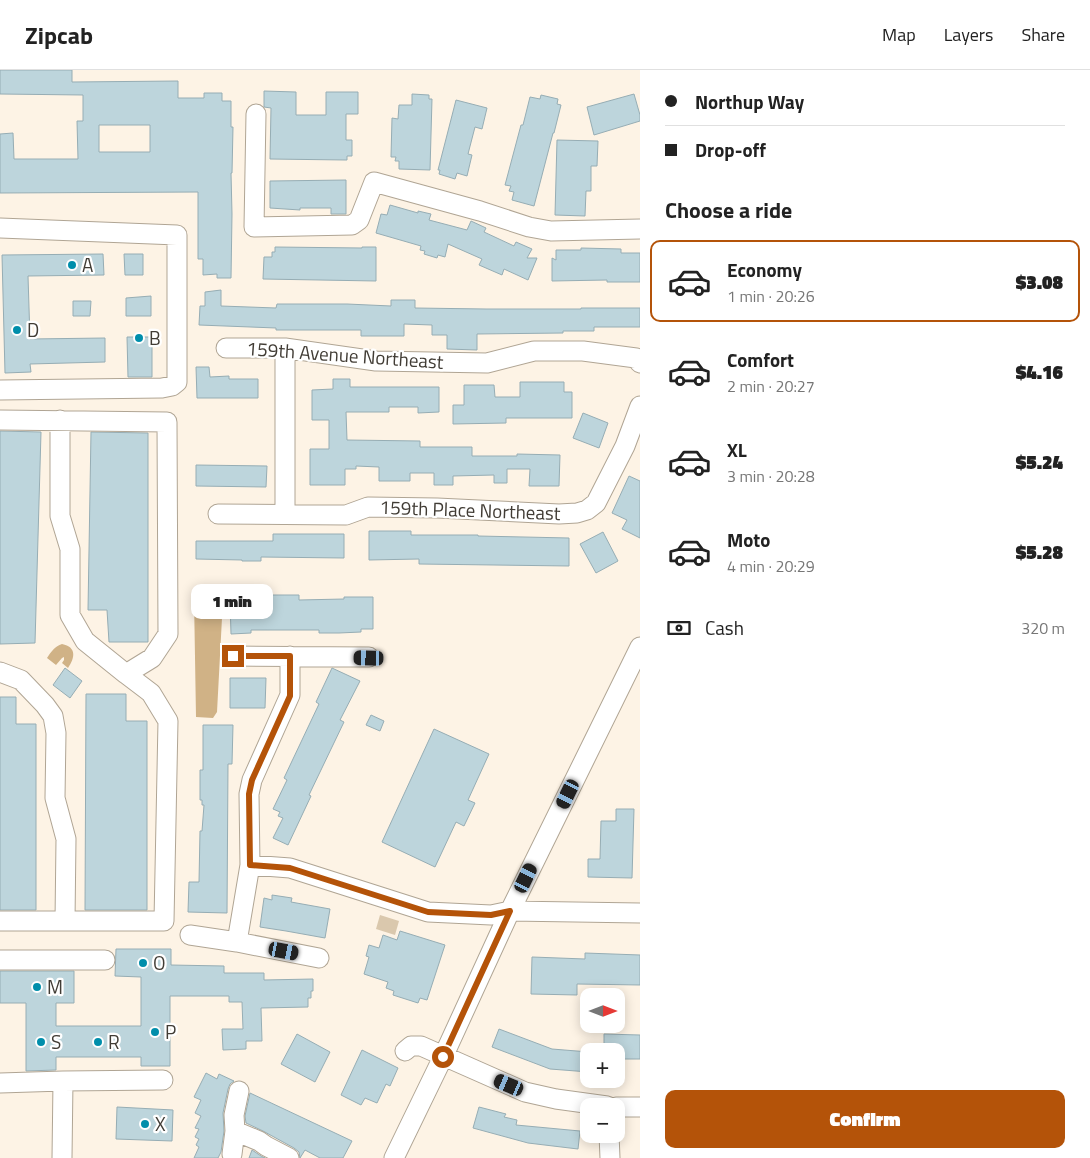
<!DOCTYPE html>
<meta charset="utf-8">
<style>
:root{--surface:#fff;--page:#f2f2f2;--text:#222;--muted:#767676;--line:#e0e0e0;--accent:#b45309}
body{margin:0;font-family:"Titillium Web",sans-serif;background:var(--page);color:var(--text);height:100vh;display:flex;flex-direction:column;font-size:19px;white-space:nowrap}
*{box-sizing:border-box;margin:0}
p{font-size:16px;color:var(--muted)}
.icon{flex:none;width:28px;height:28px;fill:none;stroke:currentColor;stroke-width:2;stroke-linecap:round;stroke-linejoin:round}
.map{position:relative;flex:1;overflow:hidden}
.sheet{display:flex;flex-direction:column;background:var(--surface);width:450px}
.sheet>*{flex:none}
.guide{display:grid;align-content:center;height:110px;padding:0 25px;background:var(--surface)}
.needle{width:32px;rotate:90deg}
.fabs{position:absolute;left:580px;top:918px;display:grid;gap:10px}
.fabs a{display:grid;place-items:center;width:45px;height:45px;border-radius:10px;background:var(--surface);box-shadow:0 2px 12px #0003;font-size:25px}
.end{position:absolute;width:22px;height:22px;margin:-11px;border:6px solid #b45309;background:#fff;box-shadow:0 0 0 2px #fff}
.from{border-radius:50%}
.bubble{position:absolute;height:35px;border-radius:10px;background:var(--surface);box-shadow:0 2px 12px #0003;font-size:16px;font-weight:800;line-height:35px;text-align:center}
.car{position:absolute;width:15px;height:30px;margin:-15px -8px;border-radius:6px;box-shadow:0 0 4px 1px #0007;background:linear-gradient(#222 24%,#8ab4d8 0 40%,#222 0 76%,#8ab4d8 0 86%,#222 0)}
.guide b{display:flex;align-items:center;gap:18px;height:48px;font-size:19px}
.guide b+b{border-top:1px solid var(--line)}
.guide i{width:12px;height:12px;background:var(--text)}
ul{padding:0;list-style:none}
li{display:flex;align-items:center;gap:15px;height:82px;margin:0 10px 8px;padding:0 15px;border:2px solid transparent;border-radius:10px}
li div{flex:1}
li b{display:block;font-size:19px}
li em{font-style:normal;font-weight:800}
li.selected{border-color:var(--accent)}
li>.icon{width:45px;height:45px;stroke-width:1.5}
h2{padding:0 25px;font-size:22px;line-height:60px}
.pay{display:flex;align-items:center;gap:12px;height:55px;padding:0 25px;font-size:19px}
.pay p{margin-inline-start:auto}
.primary-button{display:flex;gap:10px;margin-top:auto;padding:10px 25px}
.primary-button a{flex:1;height:58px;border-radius:10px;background:var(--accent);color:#fff;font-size:20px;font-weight:800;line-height:58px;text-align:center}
header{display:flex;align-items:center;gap:30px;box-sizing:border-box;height:70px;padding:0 25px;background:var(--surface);border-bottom:1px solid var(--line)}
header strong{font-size:24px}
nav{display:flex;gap:28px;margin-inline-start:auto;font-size:18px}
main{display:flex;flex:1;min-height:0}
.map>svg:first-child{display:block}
</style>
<header>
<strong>Zipcab</strong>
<nav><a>Map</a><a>Layers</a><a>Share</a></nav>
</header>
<main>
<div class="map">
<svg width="640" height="1088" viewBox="0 0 640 1088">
<rect width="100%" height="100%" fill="#fdf3e5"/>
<path fill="#dac8ad" d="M 380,845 L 399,851 L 395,865 L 376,859 Z"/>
<path fill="#d0b286" d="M 199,519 L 216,520 L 223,529 L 217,642 L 213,648 L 196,647 L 194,528 Z
M 62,574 C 77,577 75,588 68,598 L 62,593 L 64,590 L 64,587 L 62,588 L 56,595 L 47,588 C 51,582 55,576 62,574 Z"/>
<path fill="#bdd5dc" stroke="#96adb4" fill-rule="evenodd" d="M 0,0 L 72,0 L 72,12 L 178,11 L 178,28 L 204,28 L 204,23 L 222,23 L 222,31 L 231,31 L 231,57 L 233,57 L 232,103 L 231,103 L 232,144 L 231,208 L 217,208 L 217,204 L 203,205 L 203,189 L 198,189 L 198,122 L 0,123 L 0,64 L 13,63 L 14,89 L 78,89 L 77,51 L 83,51 L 83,25 L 0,24 ZM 99,55 L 150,55 L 150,82 L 99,82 Z
M 264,21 L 296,22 L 296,45 L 326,45 L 326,22 L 358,22 L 358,44 L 346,44 L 346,70 L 352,70 L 352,86 L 347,86 L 347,90 L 345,90 L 270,89 L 271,38 L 264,37 Z
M 412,24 L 429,25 L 429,29 L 432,29 L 430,100 L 399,99 L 399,91 L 395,91 L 396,87 L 391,87 L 392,48 L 398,49 L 399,35 L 412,35 Z
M 634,24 L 640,45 L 640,51 L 594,65 L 587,37 Z
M 541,25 L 558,29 L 557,34 L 561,35 L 554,63 L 553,63 L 534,136 L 512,130 L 514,122 L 509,121 L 511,116 L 505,115 L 521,55 L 523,55 L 530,27 L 540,29 Z
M 456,30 L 487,38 L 482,59 L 475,57 L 468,84 L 472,85 L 467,106 L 457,103 L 455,109 L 439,104 L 440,100 L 438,100 Z
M 557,70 L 598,71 L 597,96 L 591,96 L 591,121 L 586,121 L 585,146 L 555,145 Z
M 346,110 L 346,144 L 331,144 L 331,138 L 300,138 L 300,140 L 270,138 L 270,111 Z
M 390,135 L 418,143 L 418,141 L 431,144 L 429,150 L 467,160 L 471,151 L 486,158 L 484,162 L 514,176 L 516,172 L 532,179 L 527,188 L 537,188 L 528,210 L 504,199 L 502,205 L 479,195 L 482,189 L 448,174 L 445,187 L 438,185 L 437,188 L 424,184 L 425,181 L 420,180 L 421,176 L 376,163 L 381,144 L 387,145 Z
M 275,177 L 362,178 L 362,177 L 376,177 L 376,211 L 263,209 L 264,187 L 272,187 L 272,182 L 275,182 Z
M 581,178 L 621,179 L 621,183 L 640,183 L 640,212 L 607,212 L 607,210 L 552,211 L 552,188 L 556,190 L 556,180 L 581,180 Z
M 103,184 L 104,205 L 28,206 L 30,269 L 105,268 L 105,292 L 30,294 L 31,302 L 5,303 L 2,185 Z
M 124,184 L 143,184 L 143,205 L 125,205 Z
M 221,220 L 221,236 L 276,238 L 277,234 L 347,234 L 391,236 L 391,230 L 415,230 L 415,238 L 486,239 L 581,239 L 581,238 L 640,238 L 640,257 L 594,257 L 594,261 L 563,261 L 563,263 L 477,264 L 477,280 L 447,279 L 447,265 L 432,265 L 432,255 L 404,254 L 404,266 L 361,266 L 361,260 L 276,260 L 276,258 L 199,255 L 200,236 L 205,236 L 205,222 Z
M 151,226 L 151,246 L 126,246 L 126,228 Z
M 73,231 L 91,231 L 90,246 L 73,246 Z
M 127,267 L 152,267 L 152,307 L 128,307 Z
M 196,297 L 209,297 L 210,307 L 229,306 L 229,309 L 258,309 L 258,328 L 197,328 Z
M 333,309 L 350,309 L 350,317 L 439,317 L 439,342 L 418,343 L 418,337 L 389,337 L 389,342 L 346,342 L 347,370 L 420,371 L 420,377 L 472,377 L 472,386 L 517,386 L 517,384 L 560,385 L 559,416 L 529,416 L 530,399 L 507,399 L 507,413 L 494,413 L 494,405 L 453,406 L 453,415 L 434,415 L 434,403 L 410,403 L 410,411 L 379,411 L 379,397 L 356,396 L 356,399 L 345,399 L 345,415 L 310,415 L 310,379 L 329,379 L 329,350 L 312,350 L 312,320 L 333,319 Z
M 520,312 L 564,312 L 564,322 L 572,322 L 572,348 L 506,348 L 506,353 L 453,354 L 453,335 L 464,335 L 464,315 L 494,315 L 495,327 L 520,327 Z
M 583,343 L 608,353 L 599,378 L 573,368 Z
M 0,361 L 41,362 L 35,573 L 0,574 Z
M 91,362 L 148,363 L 148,572 L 109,572 L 107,540 L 88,540 Z
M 196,395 L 267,396 L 266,417 L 196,416 Z
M 629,406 L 640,411 L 640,468 L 622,459 L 627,450 L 612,443 Z
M 369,461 L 411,461 L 411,465 L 478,465 L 478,466 L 569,468 L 569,496 L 419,494 L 419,489 L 369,490 Z
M 603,462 L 618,491 L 596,503 L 580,474 Z
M 273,464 L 344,464 L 344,488 L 261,487 L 261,491 L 242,491 L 242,490 L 196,489 L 196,471 L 273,471 Z
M 269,525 L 299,525 L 299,530 L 344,529 L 344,527 L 373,527 L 373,559 L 361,559 L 361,562 L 339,563 L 319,563 L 319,560 L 251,560 L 251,563 L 231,564 L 230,530 L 269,529 Z
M 65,598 L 82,611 L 70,628 L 53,615 Z
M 332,598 L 360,611 L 340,650 L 344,652 L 309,725 L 311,726 L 288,775 L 273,768 L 283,748 L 278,746 L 280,742 L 273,739 L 287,710 L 284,708 L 319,634 L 316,632 Z
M 230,608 L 266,608 L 265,638 L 230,638 Z
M 86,624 L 126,624 L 126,651 L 147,651 L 147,840 L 85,840 Z
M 0,627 L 16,627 L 16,654 L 36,654 L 36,840 L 0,840 Z
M 371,645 L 384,651 L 380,661 L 366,655 Z
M 203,655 L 233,655 L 232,694 L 228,694 L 227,843 L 188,842 L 189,812 L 199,812 L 200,761 L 202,761 L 204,735 L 202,735 L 202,730 L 200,730 L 200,700 L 203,700 Z
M 434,659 L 489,684 L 468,730 L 475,733 L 464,756 L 456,752 L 435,797 L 382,772 Z
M 616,739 L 634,739 L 632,808 L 588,807 L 588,789 L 600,789 L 601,751 L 616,751 Z
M 272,825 L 292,828 L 291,832 L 330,839 L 325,868 L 286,861 L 260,857 L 264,828 L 272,830 Z
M 400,861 L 445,875 L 427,930 L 420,928 L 418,933 L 393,925 L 394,921 L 386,918 L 388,912 L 364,904 L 369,887 L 366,886 L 369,875 L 379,878 L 383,865 L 397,870 Z
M 116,879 L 171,879 L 171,895 L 224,896 L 224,903 L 264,903 L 264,910 L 313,909 L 313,921 L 311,921 L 311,928 L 308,928 L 308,937 L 261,938 L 262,971 L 246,971 L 246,979 L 223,980 L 222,959 L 243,959 L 242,932 L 229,932 L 229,926 L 170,926 L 170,996 L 141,996 L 141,987 L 56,987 L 56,1000 L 26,1001 L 26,933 L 0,933 L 0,901 L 74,901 L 74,933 L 56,933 L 56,956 L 141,956 L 141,907 L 115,906 Z
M 585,883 L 640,885 L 640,915 L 577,914 L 577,925 L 531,924 L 532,887 L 585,889 Z
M 499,959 L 552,979 L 589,982 L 589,1002 L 550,999 L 492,977 Z
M 297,964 L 330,982 L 315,1012 L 281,994 Z
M 604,964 L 640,965 L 640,989 L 616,989 L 616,981 L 604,981 Z
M 362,980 L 398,998 L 390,1016 L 386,1014 L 377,1033 L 365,1028 L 361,1035 L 341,1025 Z
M 206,1003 L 217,1009 L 219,1004 L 234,1011 L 230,1014 L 228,1019 L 223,1043 L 224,1061 L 221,1082 L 218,1088 L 194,1088 L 199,1077 L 196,1075 L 199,1069 L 195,1067 L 199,1059 L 195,1058 L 201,1046 L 195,1043 L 201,1030 L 194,1027 Z
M 250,1023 L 352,1071 L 343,1088 L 320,1088 L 305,1080 L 300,1088 L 299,1082 L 294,1078 L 263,1061 L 246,1053 L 245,1046 Z
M 117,1037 L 173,1040 L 172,1071 L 116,1069 Z
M 479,1037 L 506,1044 L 504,1047 L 517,1050 L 516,1055 L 580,1061 L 578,1079 L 528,1073 L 473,1058 Z
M 252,1080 L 261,1086 L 265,1088 L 249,1088 Z"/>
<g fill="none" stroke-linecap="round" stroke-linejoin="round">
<g stroke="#b0a594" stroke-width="21">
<path id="minor" d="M 256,44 L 254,157 L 352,155 L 359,150 L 374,112 L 480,141 L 529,157 L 551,161 L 640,159
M 0,158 L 177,165 L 177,312 L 172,316 L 162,318 L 0,320
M 226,278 L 285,278 L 376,291 L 487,293 L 534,281 L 583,281 L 636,288 L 640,293
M 285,278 L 285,444
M 0,350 L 167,352 L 168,564 L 152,588 L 126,604 L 151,623 L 168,651 L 164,851 L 0,851
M 60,350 L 60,446 L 70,479 L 70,545 L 85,571 L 126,604
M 218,444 L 346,445 L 368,437 L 437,438 L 559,444 L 577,443 L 587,440 L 596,433 L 625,376 L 640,336
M 233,586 L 369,587
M 0,602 L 21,610 L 45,635 L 53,646 L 56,663 L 55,728 L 66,769 L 65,851
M 250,795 L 290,798 L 428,842 L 491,845 L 510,841 L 640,843
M 190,865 L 237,872 L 319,888
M 237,872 L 250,795 L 249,724 L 252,710 L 290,625 L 290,586
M 0,890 L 105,890
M 405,981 L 411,976 L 421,976 L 525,1022 L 556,1029 L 607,1036
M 0,1013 L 63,1011 L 163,1010
M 239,1021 L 234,1045 L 235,1061 L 259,1071 L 266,1076 L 289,1088
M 616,1037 L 640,1037
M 609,1064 L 610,1088
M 232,1084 L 235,1061
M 62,1088 L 63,1011
M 394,1088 L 443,987 L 510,841 L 640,577"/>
</g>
<use href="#minor" stroke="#fff" stroke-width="19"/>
</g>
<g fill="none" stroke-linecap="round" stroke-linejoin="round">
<path stroke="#b45309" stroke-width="6" d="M 233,586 L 290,586 L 290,626 L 252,710 L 249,724 L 250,795 L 290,798 L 428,842 L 491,845 L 510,841 L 443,987"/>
</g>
<g fill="#008eab" stroke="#fff" stroke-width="2">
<circle cx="72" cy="195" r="5"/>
<circle cx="17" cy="260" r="5"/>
<circle cx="139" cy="268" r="5"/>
<circle cx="143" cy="893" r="5"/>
<circle cx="37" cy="917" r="5"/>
<circle cx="155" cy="962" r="5"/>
<circle cx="41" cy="972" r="5"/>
<circle cx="98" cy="972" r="5"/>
<circle cx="145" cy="1054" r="5"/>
</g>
<g text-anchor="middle" stroke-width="4.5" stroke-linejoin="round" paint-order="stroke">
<g font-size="19" fill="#413c35" stroke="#fff" text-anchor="start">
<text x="82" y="202">A</text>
<text x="27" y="267">D</text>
<text x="149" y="275">B</text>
<text x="153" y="900">O</text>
<text x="47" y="924">M</text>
<text x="165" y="969">P</text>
<text x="51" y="979">S</text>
<text x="108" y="979">R</text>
<text x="155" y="1061">X</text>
</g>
<g font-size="19" fill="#413c35" stroke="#fff">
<text transform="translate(345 285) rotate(4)" y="7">159th Avenue Northeast</text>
<text transform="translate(470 440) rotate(2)" y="7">159th Place Northeast</text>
</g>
</g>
</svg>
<div class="fabs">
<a><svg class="needle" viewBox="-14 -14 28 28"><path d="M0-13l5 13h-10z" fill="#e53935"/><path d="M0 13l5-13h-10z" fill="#767676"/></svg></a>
<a>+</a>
<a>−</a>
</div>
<i class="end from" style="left:443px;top:987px"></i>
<i class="end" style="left:233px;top:586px"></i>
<div class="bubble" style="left:191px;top:514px;width:82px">1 min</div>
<i class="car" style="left:369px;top:588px;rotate:271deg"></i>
<i class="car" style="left:568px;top:724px;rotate:206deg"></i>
<i class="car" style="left:526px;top:808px;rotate:26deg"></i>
<i class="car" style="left:284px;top:881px;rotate:101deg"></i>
<i class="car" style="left:509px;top:1015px;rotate:293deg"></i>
</div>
<section class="sheet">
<div class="guide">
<b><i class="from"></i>Northup Way</b>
<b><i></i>Drop-off</b>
</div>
<h2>Choose a ride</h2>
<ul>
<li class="selected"><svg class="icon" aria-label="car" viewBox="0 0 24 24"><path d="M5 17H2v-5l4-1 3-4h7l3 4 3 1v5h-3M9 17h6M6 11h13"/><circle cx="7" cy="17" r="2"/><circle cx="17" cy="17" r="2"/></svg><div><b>Economy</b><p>1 min · 20:26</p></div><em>$3.08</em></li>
<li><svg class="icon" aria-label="car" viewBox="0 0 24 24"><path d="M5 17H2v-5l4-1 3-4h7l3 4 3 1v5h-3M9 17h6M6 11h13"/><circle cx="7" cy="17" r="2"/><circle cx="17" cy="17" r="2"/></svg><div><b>Comfort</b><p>2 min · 20:27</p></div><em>$4.16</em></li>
<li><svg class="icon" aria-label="car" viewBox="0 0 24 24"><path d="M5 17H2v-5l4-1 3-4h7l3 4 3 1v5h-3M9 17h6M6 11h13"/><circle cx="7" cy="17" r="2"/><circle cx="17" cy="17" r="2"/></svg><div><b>XL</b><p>3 min · 20:28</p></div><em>$5.24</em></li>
<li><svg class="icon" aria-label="car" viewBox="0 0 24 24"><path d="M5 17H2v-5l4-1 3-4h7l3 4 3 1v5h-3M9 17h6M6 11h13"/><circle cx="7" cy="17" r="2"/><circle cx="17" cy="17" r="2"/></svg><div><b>Moto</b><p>4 min · 20:29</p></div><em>$5.28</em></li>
</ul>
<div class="pay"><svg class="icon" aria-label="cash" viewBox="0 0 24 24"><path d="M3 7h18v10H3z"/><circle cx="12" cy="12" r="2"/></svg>Cash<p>320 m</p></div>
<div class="primary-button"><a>Confirm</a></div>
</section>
</main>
